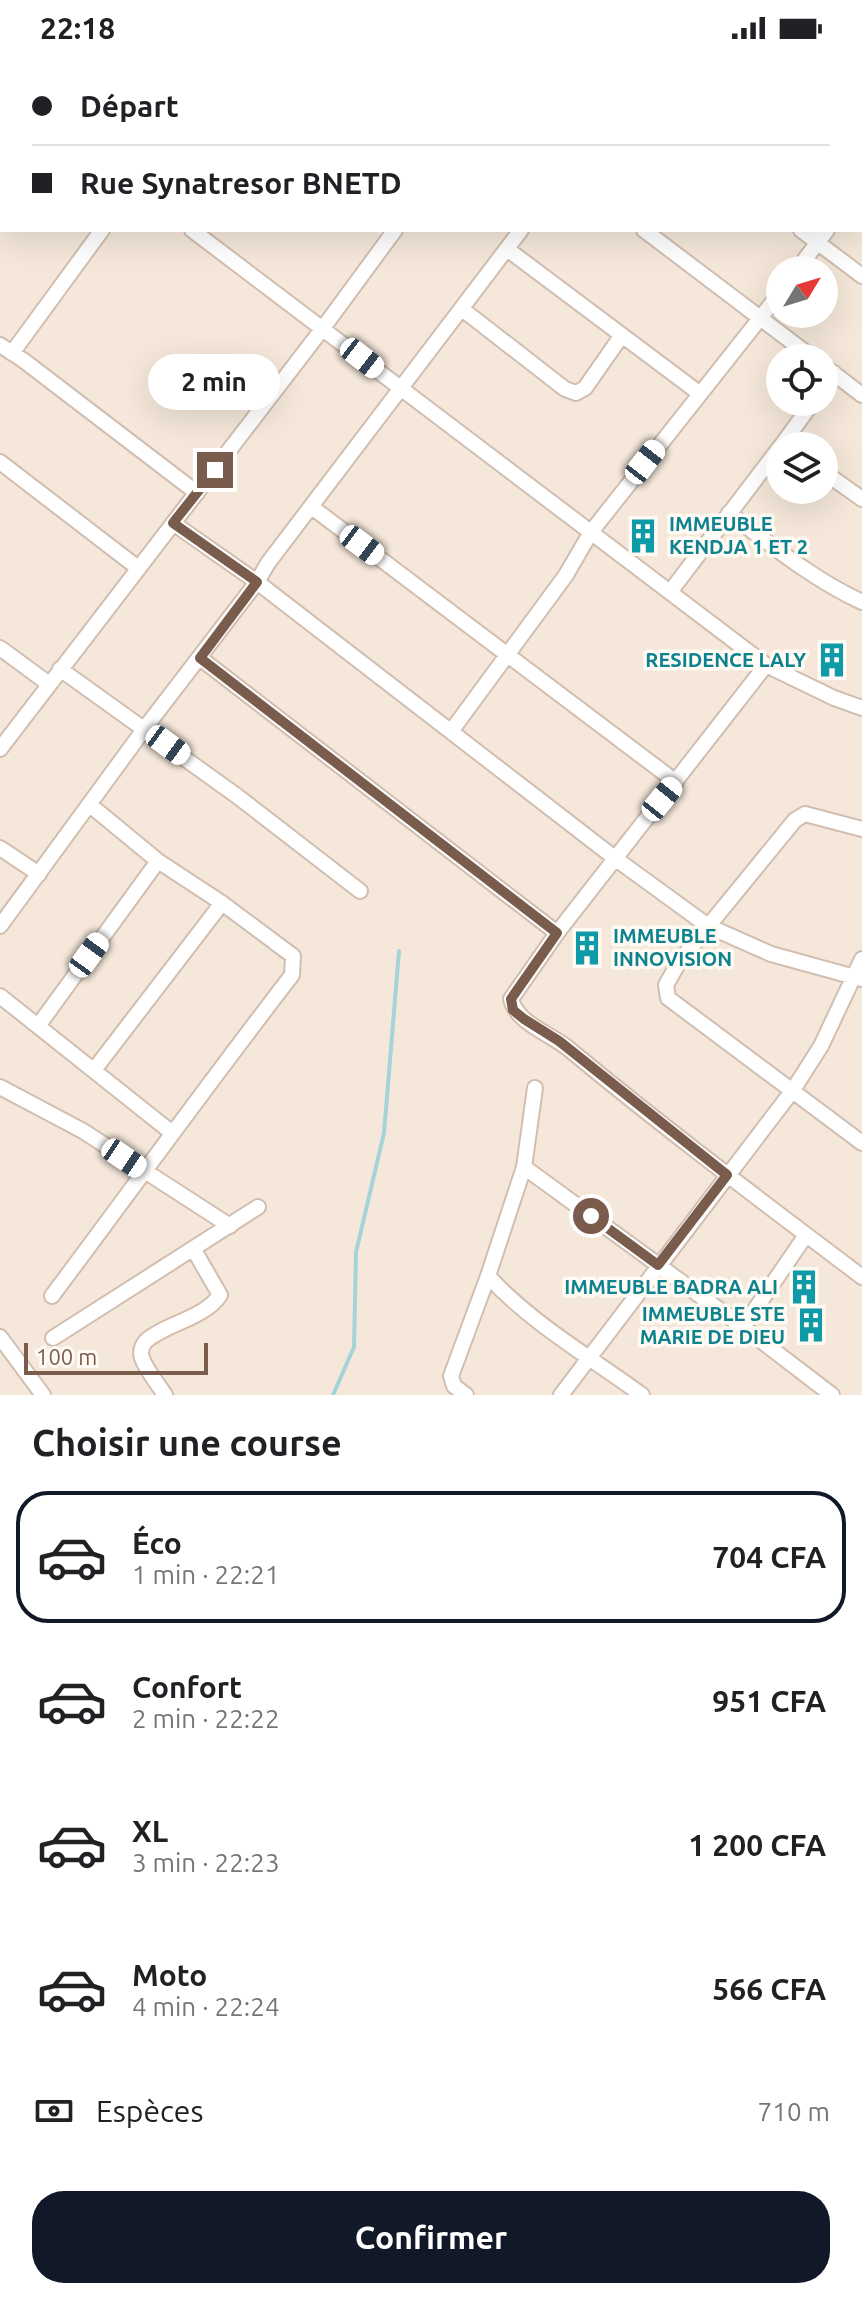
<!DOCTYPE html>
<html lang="fr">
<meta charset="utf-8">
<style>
:root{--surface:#fff;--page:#f2f2f2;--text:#202124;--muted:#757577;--line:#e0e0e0;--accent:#111827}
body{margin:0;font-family:Ubuntu,sans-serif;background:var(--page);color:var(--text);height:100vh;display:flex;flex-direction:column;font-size:30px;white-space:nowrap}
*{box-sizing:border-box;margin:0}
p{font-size:26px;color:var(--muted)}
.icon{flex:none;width:44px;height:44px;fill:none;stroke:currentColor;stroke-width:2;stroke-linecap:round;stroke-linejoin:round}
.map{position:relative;height:1339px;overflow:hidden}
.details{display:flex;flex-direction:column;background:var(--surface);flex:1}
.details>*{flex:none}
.banner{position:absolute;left:0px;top:0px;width:862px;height:176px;box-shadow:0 8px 32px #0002;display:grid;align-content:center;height:176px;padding:0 32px;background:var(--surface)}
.needle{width:52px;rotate:52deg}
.buttons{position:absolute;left:766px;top:200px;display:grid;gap:16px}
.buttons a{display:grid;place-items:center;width:72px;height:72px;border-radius:50%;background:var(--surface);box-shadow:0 8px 32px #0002;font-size:40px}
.scale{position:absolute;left:24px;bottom:20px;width:184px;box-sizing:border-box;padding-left:8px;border:4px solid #7a5c4d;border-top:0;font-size:22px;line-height:28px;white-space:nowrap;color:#7a5c4d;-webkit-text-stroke:6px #fffaf3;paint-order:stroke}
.end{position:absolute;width:36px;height:36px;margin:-18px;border:10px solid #7a5c4d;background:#fff;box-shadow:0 0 0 4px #fff}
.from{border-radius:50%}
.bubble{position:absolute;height:56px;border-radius:28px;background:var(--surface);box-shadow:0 8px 32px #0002;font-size:26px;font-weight:700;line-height:56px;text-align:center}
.car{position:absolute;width:24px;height:48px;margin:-24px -12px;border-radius:10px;box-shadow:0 0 6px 2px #0007;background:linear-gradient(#fff 24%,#345 0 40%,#fff 0 76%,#345 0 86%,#fff 0)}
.banner b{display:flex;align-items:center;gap:28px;height:76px;font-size:30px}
.banner b+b{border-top:2px solid var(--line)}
.banner i{width:20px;height:20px;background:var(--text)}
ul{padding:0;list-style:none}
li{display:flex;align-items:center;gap:24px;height:132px;margin:0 16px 12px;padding:0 16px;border:4px solid transparent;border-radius:32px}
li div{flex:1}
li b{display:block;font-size:30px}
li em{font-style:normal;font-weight:700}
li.active{border-color:var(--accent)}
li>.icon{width:72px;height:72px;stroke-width:1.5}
h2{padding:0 32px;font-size:36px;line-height:96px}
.pay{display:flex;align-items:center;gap:20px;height:88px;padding:0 32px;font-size:30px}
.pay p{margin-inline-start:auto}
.cta{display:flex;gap:16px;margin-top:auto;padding:16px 32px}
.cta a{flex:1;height:92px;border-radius:32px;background:var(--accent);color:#fff;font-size:32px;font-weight:700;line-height:92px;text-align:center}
.status{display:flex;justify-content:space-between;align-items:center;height:56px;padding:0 40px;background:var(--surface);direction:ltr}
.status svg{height:22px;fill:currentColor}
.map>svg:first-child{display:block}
</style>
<div class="status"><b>22:18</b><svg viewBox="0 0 49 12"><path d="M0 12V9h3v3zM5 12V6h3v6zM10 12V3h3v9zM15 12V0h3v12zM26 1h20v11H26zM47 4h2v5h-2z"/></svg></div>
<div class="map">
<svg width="862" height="1339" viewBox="0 0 862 1339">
<rect width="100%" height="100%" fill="#fdf6ec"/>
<path fill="#f5e8da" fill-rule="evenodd" d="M 0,0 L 489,0 L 2,2 L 2,174 L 374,174 L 387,183 L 395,174 L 860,174 L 860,2 L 524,2 L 862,0 L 862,1339 L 0,1339 ZM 780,214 L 824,214 L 824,258 L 780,258 ZM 780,302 L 824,302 L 824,346 L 780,346 ZM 780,390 L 824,390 L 824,434 L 780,434 Z"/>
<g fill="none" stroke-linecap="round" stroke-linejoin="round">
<path stroke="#a5d3da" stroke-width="4" d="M 333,1339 L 354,1291 L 356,1196 L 384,1077 L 399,895"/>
<g stroke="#d1beb0" stroke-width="18">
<path id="minor" d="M 171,0 L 174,2
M 318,0 L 321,2
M 688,0 L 690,2
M 118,2 L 120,0
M 256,2 L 258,0
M 371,2 L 373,0
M 520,2 L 521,0
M 650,2 L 652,0
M 0,31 L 2,33
M 860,131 L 862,128
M 0,154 L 2,152
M 192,174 L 766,609 L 834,642 L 862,652
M 644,174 L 813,302
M 801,174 L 862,220
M 507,193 L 699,337
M 797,214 L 827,174
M 462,253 L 565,333 L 576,337 L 585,332 L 622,279
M 0,289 L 23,304 L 197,437
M 12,297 L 102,174
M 824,310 L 862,339
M 824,331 L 834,317
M 781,390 L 813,346
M 0,406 L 138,512
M 824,416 L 862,443
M 313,452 L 676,726
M 729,457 C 771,489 814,524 862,546
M 173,467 L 257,526 L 616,803 L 708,870 L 771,898 L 862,923
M 670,536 L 780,391
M 0,592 L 49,628
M 200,602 L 557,877
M 766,609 L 557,877 L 511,943 C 517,968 550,977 569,993 C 664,1072 763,1146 862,1221
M 60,613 L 237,740 L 360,835
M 452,674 L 566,519 L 591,476 L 780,237
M 0,693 L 323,272 L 395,174
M 862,773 L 805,758 L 795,764 L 679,906 L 666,929 L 668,942 L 862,1087
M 0,792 L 39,818
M 0,870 L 145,672 L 257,526 L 268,507 L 521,174
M 0,940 L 171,1076
M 38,970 L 158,805
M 94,1014 L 222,847
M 0,1031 L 83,1075 L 230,1170
M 535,1032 L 524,1111 L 488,1220 C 531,1267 590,1301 642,1339
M 524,1111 L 743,1271
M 806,1179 L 743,1271 L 832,1339
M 52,1240 C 132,1133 210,1025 292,919 L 293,900 L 289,897 L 222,847 L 158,805 L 90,749
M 0,1281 L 43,1339
M 53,1282 L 258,1151
M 165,1339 C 158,1328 146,1314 142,1302 C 140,1296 142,1289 146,1285 C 166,1267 204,1263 220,1239 L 194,1194
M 466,1339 L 454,1330 L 451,1320 L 488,1220
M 561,1339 L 793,1034 L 821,990 L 862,903"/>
</g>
<use href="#minor" stroke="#fff" stroke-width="14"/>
</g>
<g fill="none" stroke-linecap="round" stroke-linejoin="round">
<path stroke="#7a5c4d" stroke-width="10" d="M 215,414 L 173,467 L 257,526 L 200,602 L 557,877 L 511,943 L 513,954 L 524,963 L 559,985 L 727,1119 L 658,1209 L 591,1160"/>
</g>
<defs>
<g id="building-bare" transform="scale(2.76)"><path d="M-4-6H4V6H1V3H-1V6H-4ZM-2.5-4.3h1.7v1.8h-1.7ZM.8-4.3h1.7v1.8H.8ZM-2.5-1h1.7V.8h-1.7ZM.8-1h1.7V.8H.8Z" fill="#0f9aa8" stroke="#fffaf3" stroke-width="2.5" paint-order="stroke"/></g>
</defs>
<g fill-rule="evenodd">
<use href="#building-bare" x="643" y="480"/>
<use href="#building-bare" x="832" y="604"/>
<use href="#building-bare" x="587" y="892"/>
<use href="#building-bare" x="804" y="1231"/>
<use href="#building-bare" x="811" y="1269"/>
</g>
<g text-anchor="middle" stroke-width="7" stroke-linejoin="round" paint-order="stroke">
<g font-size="20" font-weight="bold" fill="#0d838f" stroke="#fffaf3" text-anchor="end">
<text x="669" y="475" text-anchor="start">IMMEUBLE<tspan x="669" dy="23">KENDJA 1 ET 2</tspan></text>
<text x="806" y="611">RESIDENCE LALY</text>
<text x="613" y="887" text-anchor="start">IMMEUBLE<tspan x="613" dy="23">INNOVISION</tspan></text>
<text x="778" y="1238">IMMEUBLE BADRA ALI</text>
<text x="785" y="1265">IMMEUBLE STE<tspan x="785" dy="23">MARIE DE DIEU</tspan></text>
</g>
</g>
</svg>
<div class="buttons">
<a><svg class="needle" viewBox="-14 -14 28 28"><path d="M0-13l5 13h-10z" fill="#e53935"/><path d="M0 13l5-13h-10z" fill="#757577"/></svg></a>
<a><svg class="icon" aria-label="locate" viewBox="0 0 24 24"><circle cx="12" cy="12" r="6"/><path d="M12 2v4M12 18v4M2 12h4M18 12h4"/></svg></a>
<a><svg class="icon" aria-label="layers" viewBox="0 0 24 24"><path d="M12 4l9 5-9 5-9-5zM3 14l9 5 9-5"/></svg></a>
</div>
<div class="scale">100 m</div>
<i class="end from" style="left:591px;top:1160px"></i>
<i class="end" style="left:215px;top:414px"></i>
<div class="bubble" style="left:148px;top:298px;width:132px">2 min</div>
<i class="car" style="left:362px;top:302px;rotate:128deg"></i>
<i class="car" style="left:645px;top:406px;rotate:38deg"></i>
<i class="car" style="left:362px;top:489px;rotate:127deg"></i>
<i class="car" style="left:168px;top:689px;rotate:126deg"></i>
<i class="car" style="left:662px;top:743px;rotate:39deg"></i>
<i class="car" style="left:89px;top:899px;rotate:36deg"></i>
<i class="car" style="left:124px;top:1102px;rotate:124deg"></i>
<div class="banner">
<b><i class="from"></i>Départ</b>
<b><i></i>Rue Synatresor BNETD</b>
</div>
</div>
<section class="details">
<h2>Choisir une course</h2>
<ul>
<li class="active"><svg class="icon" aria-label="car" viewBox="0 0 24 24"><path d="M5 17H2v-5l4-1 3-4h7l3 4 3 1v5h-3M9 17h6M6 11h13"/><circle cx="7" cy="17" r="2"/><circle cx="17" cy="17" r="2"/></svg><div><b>Éco</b><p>1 min · 22:21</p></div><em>704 CFA</em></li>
<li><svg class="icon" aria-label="car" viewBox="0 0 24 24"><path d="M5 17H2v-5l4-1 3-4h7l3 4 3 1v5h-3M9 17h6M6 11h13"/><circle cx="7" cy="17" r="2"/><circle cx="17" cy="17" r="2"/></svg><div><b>Confort</b><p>2 min · 22:22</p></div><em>951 CFA</em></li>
<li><svg class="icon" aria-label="car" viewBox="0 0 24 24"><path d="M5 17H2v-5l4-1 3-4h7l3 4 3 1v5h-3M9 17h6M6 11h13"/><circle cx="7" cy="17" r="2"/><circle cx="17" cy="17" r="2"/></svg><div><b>XL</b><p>3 min · 22:23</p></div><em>1 200 CFA</em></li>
<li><svg class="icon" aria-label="car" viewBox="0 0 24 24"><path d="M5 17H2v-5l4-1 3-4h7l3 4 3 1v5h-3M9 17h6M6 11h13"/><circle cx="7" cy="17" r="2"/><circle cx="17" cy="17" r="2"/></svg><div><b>Moto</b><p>4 min · 22:24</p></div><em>566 CFA</em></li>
</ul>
<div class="pay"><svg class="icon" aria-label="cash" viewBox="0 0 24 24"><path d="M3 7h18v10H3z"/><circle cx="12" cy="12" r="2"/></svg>Espèces<p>710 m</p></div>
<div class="cta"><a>Confirmer</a></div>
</section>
